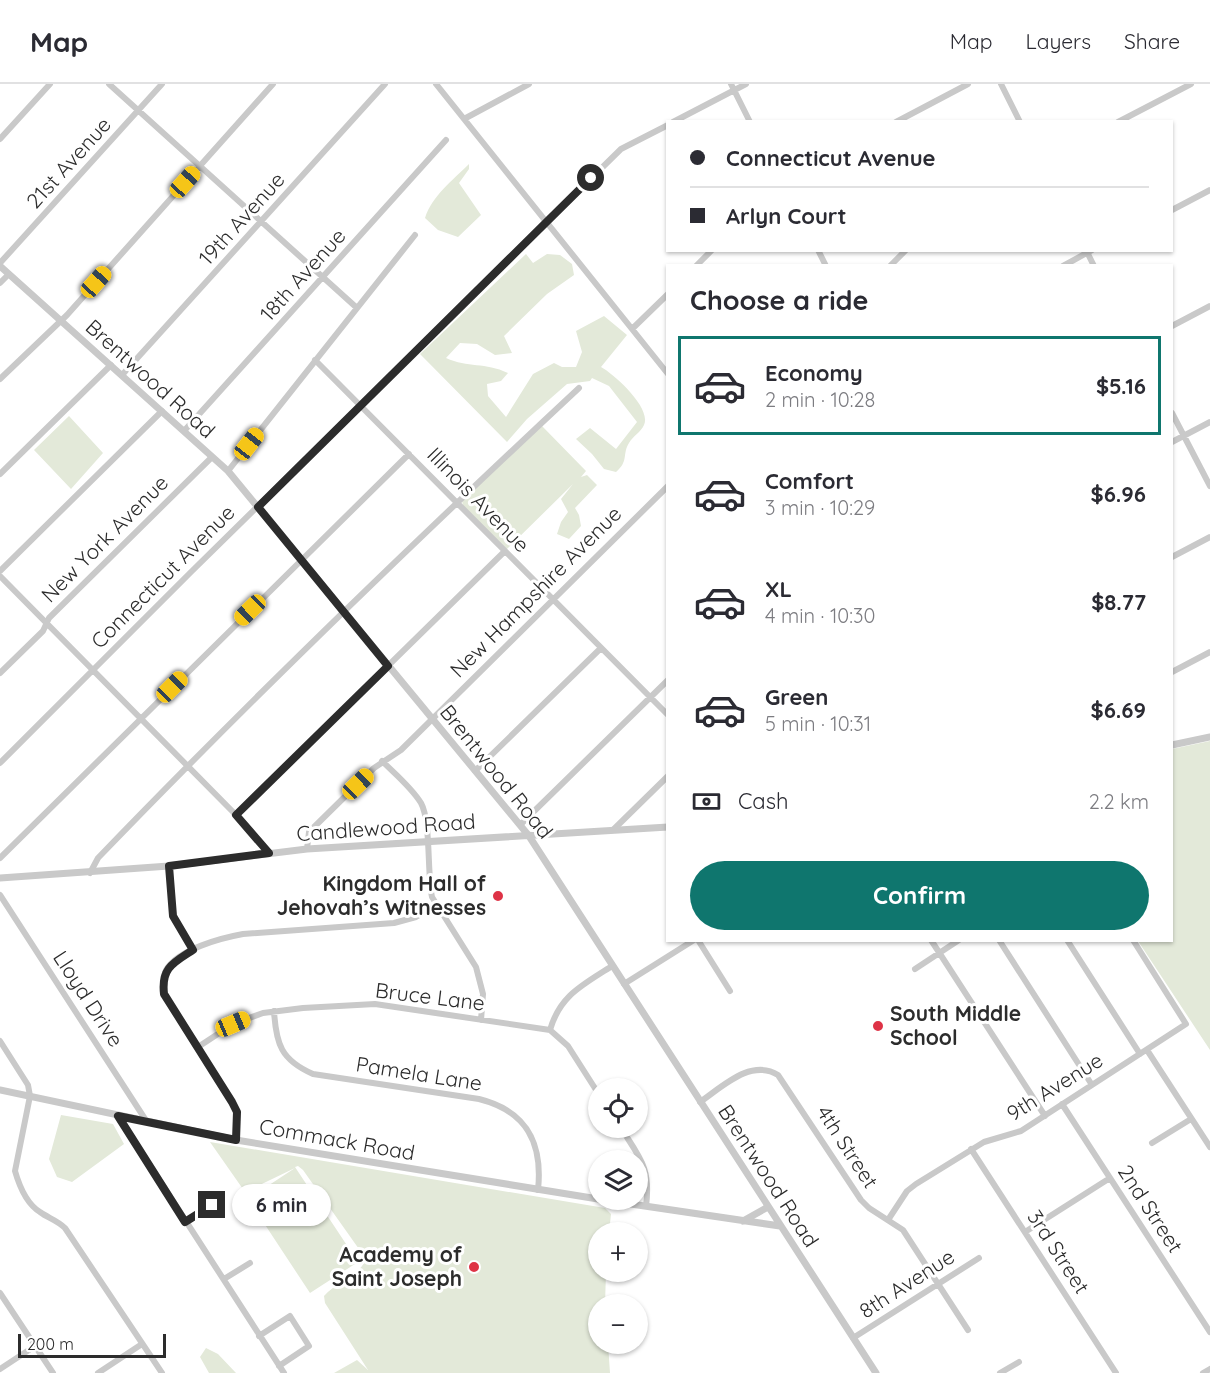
<!DOCTYPE html>
<meta charset="utf-8">
<style>
:root{--surface:#fff;--page:#f2f2f3;--text:#2b2b33;--muted:#7c7c81;--line:#e1e1e2;--accent:#0f766e}
body{margin:0;font-family:Quicksand,sans-serif;background:var(--page);color:var(--text);height:100vh;display:flex;flex-direction:column;font-size:22px;white-space:nowrap}
*{box-sizing:border-box;margin:0}
p{font-size:20px;color:var(--muted)}
.icon{flex:none;width:33px;height:33px;fill:none;stroke:currentColor;stroke-width:2;stroke-linecap:round;stroke-linejoin:round}
.map{position:relative;flex:1;overflow:hidden}
.side{position:absolute;left:666px;top:180px;width:507px;height:678px;display:flex;flex-direction:column;background:var(--surface);border-radius:0px;box-shadow:0 2px 4px #0004}
.side>*{flex:none}
.guide{position:absolute;left:666px;top:36px;width:507px;height:132px;border-radius:0px;box-shadow:0 2px 4px #0004;display:grid;align-content:center;height:132px;padding:0 24px;background:var(--surface)}
.tools{position:absolute;left:588px;top:994px;display:grid;gap:12px}
.tools a{display:grid;place-items:center;width:60px;height:60px;border-radius:50%;background:var(--surface);box-shadow:0 2px 4px #0004;font-size:30px}
.scale{position:absolute;left:18px;bottom:15px;width:148px;box-sizing:border-box;padding-left:6px;border:3px solid #2c2c2c;border-top:0;font-size:16px;line-height:21px;white-space:nowrap;color:#2c2c2c;-webkit-text-stroke:4px #fff;paint-order:stroke}
.end{position:absolute;width:27px;height:27px;margin:-14px;border:8px solid #2c2c2c;background:#fff;box-shadow:0 0 0 3px #fff}
.from{border-radius:50%}
.bubble{position:absolute;height:42px;border-radius:21px;background:var(--surface);box-shadow:0 2px 4px #0004;font-size:20px;font-weight:800;line-height:42px;text-align:center}
.car{position:absolute;width:18px;height:36px;margin:-18px -9px;border-radius:8px;box-shadow:0 0 4px 2px #0007;background:linear-gradient(#f5c518 24%,#345 0 40%,#f5c518 0 76%,#345 0 86%,#f5c518 0)}
.guide b{display:flex;align-items:center;gap:21px;height:57px;font-size:22px}
.guide b+b{border-top:2px solid var(--line)}
.guide i{width:15px;height:15px;background:var(--text)}
ul{padding:0;list-style:none}
li{display:flex;align-items:center;gap:18px;height:99px;margin:0 12px 9px;padding:0 12px;border:3px solid transparent;border-radius:0px}
li div{flex:1}
li b{display:block;font-size:22px}
li em{font-style:normal;font-weight:800}
li.active{border-color:var(--accent)}
li>.icon{width:54px;height:54px;stroke-width:1.5}
h2{padding:0 24px;font-size:27px;line-height:72px}
.pay{display:flex;align-items:center;gap:15px;height:66px;padding:0 24px;font-size:22px}
.pay p{margin-inline-start:auto}
.button{display:flex;gap:12px;margin-top:auto;padding:12px 24px}
.button a{flex:1;height:69px;border-radius:36px;background:var(--accent);color:#fff;font-size:24px;font-weight:800;line-height:69px;text-align:center}
header{display:flex;align-items:center;gap:36px;box-sizing:border-box;height:84px;padding:0 30px;background:var(--surface);border-bottom:2px solid var(--line)}
header strong{font-size:28px}
nav{display:flex;gap:33px;margin-inline-start:auto;font-size:21px}
.map>svg:first-child{display:block}
</style>
<header>
<strong>Map</strong>
<nav><a>Map</a><a>Layers</a><a>Share</a></nav>
</header>
<div class="map">
<svg width="1210" height="1289" viewBox="0 0 1210 1289">
<rect width="100%" height="100%" fill="#fff"/>
<path fill="#e3e9d9" d="M 469,80 L 469,85 L 459,99 L 481,131 L 458,153 L 438,146 L 425,134 C 432,112 453,96 469,80 Z
M 526,170 L 533,179 L 547,170 L 560,171 L 572,180 L 574,191 L 547,210 L 504,252 L 512,269 L 495,271 L 477,260 L 460,259 L 446,274 C 468,284 485,278 508,289 L 501,297 L 487,300 L 488,312 L 506,333 L 533,290 L 554,279 L 562,283 L 576,283 L 582,268 L 576,247 L 604,232 L 627,251 L 601,283 C 614,290 652,324 644,341 C 641,348 633,352 629,359 C 622,370 629,377 616,388 L 604,385 L 592,370 L 576,355 L 590,344 L 616,365 L 637,338 L 609,302 L 592,294 L 590,297 L 567,300 L 527,335 L 507,358 L 420,270 Z
M 69,332 L 103,369 L 71,405 L 34,366 Z
M 542,342 L 586,387 L 581,393 L 587,391 L 597,401 L 575,424 L 579,431 L 581,442 L 569,455 L 557,450 L 561,438 L 568,428 L 561,415 L 573,400 L 506,466 L 463,423 L 462,416 Z
M 1210,657 L 1210,966 L 1138,857 L 1172,856 L 1172,665 Z
M 61,1031 L 113,1040 L 124,1060 L 72,1098 L 57,1093 L 49,1075 Z
M 210,1058 L 605,1124 L 611,1130 L 609,1149 L 598,1149 L 598,1188 L 606,1188 L 605,1221 L 598,1221 L 598,1260 L 608,1260 L 610,1289 L 334,1289 L 357,1276 L 368,1286 L 325,1219 L 324,1212 C 337,1197 358,1194 366,1175 L 303,1086 L 298,1082 L 295,1083 L 358,1178 L 310,1209 L 248,1115 L 295,1084 L 245,1108 Z
M 206,1264 L 218,1270 L 236,1289 L 209,1289 L 200,1273 Z"/>
<g fill="none" stroke-linecap="round" stroke-linejoin="round">
<path stroke="#c9c9c9" stroke-width="6" d="M 109,0 L 357,224
M 436,0 L 668,290
M 731,0 L 750,38
M 1001,0 L 1020,38
M 464,35 L 529,0
M 673,38 L 746,0
M 896,38 L 968,0
M 1118,38 L 1191,0
M 0,55 L 50,0
M 1172,126 L 1210,106
M 818,166 L 826,182
M 1086,166 L 1094,182
M 0,179 L 162,0
M 696,182 L 712,166
M 890,182 L 906,166
M 1063,182 L 1092,166
M 0,199 L 9,190
M 1172,242 L 1210,222
M 632,245 L 668,210
M 315,276 L 668,631
M 122,291 L 385,0
M 0,295 L 67,231 L 273,0
M 1172,329 L 1210,402
M 184,347 L 446,56
M 1172,358 L 1210,338
M 228,387 L 415,151
M 0,390 L 111,281
M 1172,473 L 1210,453
M 0,487 L 162,327
M 0,492 L 236,731 L 269,769
M 1172,588 L 1210,568
M 0,589 L 43,547 L 49,534 L 212,373
M 382,677 C 395,690 411,703 421,719 C 431,737 427,789 432,813 L 476,883 L 483,910 L 481,936
M 0,679 L 192,487 L 621,65 L 668,41
M 475,687 L 601,564
M 236,731 L 505,467
M 520,741 L 668,596
M 614,745 L 668,692
M 307,765 L 309,748 L 374,684 L 401,666 L 668,402
M 0,774 L 409,370
M 169,782 L 173,832 L 193,866
M 90,789 L 98,774 C 253,613 415,457 579,304
M 0,811 L 147,1038
M 698,856 L 730,907
M 931,856 L 1045,1032
M 999,856 L 1092,1001
M 1067,856 L 1140,970
M 915,885 L 959,856
M 624,900 L 694,856
M 274,927 C 276,960 281,976 313,990 L 479,1015 C 527,1027 543,1059 538,1106
M 550,946 C 560,911 583,901 612,882
M 0,957 L 28,1001 L 30,1012 L 15,1087 C 19,1101 27,1120 40,1128 C 48,1134 57,1136 65,1144 L 162,1289
M 198,963 L 233,940 L 263,929 L 303,924 L 375,920 L 550,946 L 568,962 L 598,1009
M 1147,966 L 1210,1063
M 700,1018 C 722,1003 751,974 778,991 L 861,1116 L 869,1124 L 903,1146 L 968,1246
M 1062,1020 L 1210,1248
M 118,1032 L 284,1289
M 621,1044 C 640,1074 651,1084 646,1122
M 236,1056 L 237,1028 L 232,1018 L 164,910 C 163,901 162,894 166,886 C 179,865 221,854 243,850 L 394,839 L 416,833 L 437,821
M 1152,1059 L 1191,1035
M 971,1065 L 1116,1289
M 888,1136 L 907,1107 L 916,1100 L 984,1058 L 1021,1047 L 1186,940 L 1133,856
M 185,1138 L 212,1121
M 1025,1148 L 1110,1094
M 224,1195 L 250,1179
M 0,1209 L 53,1289
M 259,1252 L 290,1232 L 309,1262 L 279,1282
M 853,1254 L 979,1174
M 0,1285 L 35,1262
M 98,1289 L 142,1260
M 1000,1289 L 1019,1278
M 1203,1289 L 1210,1285"/>
<path stroke="#c9c9c9" stroke-width="7" d="M 0,182 L 228,387 L 529,752 L 876,1289
M 1172,661 L 1210,653
M 0,794 L 169,782 L 307,765 L 668,743
M 0,1006 L 236,1056 L 598,1115
M 604,1116 L 780,1142
M 743,1137 L 768,1123"/>
</g>
<g fill="none" stroke-linecap="round" stroke-linejoin="round">
<path stroke="#2c2c2c" stroke-width="8" d="M 212,1121 L 185,1138 L 118,1032 L 236,1056 L 237,1028 L 232,1018 L 164,910 C 161,884 173,879 193,866 L 173,832 L 169,782 L 269,769 L 236,731 L 388,582 L 258,423 L 591,94"/>
</g>
<g fill="#de3346" stroke="#fff" stroke-width="2">
<circle cx="498" cy="812" r="6"/>
<circle cx="878" cy="942" r="6"/>
<circle cx="474" cy="1183" r="6"/>
</g>
<g text-anchor="middle" stroke-width="6" stroke-linejoin="round" paint-order="stroke">
<g font-size="21" fill="#2c2c2c" stroke="#fff">
<text transform="translate(69 79) rotate(-48)" y="7">21st Avenue</text>
<text transform="translate(242 135) rotate(-48)" y="7">19th Avenue</text>
<text transform="translate(303 191) rotate(-48)" y="7">18th Avenue</text>
<text transform="translate(150 295) rotate(42)" y="7">Brentwood Road</text>
<text transform="translate(478 416) rotate(46)" y="7">Illinois Avenue</text>
<text transform="translate(105 455) rotate(-45)" y="7">New York Avenue</text>
<text transform="translate(163 493) rotate(-45)" y="7">Connecticut Avenue</text>
<text transform="translate(536 508) rotate(-45)" y="7">New Hampshire Avenue</text>
<text transform="translate(496 688) rotate(51)" y="7">Brentwood Road</text>
<text transform="translate(386 744) rotate(-4)" y="7">Candlewood Road</text>
<text transform="translate(430 913) rotate(7)" y="7">Bruce Lane</text>
<text transform="translate(88 915) rotate(57)" y="7">Lloyd Drive</text>
<text transform="translate(419 990) rotate(9)" y="7">Pamela Lane</text>
<text transform="translate(1055 1003) rotate(-32)" y="7">9th Avenue</text>
<text transform="translate(337 1056) rotate(10)" y="7">Commack Road</text>
<text transform="translate(847 1063) rotate(57)" y="7">4th Street</text>
<text transform="translate(768 1092) rotate(57)" y="7">Brentwood Road</text>
<text transform="translate(1150 1125) rotate(57)" y="7">2nd Street</text>
<text transform="translate(1058 1168) rotate(57)" y="7">3rd Street</text>
<text transform="translate(907 1200) rotate(-33)" y="7">8th Avenue</text>
</g>
<g font-size="21" font-weight="bold" fill="#2c2c2c" stroke="#fff" text-anchor="end">
<text x="486" y="807">Kingdom Hall of<tspan x="486" dy="24">Jehovah’s Witnesses</tspan></text>
<text x="890" y="937" text-anchor="start">South Middle<tspan x="890" dy="24">School</tspan></text>
<text x="462" y="1178">Academy of<tspan x="462" dy="24">Saint Joseph</tspan></text>
</g>
</g>
</svg>
<div class="tools">
<a><svg class="icon" aria-label="locate" viewBox="0 0 24 24"><circle cx="12" cy="12" r="6"/><path d="M12 2v4M12 18v4M2 12h4M18 12h4"/></svg></a>
<a><svg class="icon" aria-label="layers" viewBox="0 0 24 24"><path d="M12 4l9 5-9 5-9-5zM3 14l9 5 9-5"/></svg></a>
<a>+</a>
<a>−</a>
</div>
<div class="scale">200 m</div>
<i class="end from" style="left:591px;top:94px"></i>
<i class="end" style="left:212px;top:1121px"></i>
<div class="bubble" style="left:232px;top:1100px;width:99px">6 min</div>
<i class="car" style="left:185px;top:98px;rotate:42deg"></i>
<i class="car" style="left:96px;top:198px;rotate:42deg"></i>
<i class="car" style="left:249px;top:360px;rotate:38deg"></i>
<i class="car" style="left:250px;top:526px;rotate:226deg"></i>
<i class="car" style="left:172px;top:603px;rotate:45deg"></i>
<i class="car" style="left:358px;top:700px;rotate:46deg"></i>
<i class="car" style="left:233px;top:940px;rotate:67deg"></i>
<div class="guide">
<b><i class="from"></i>Connecticut Avenue</b>
<b><i></i>Arlyn Court</b>
</div>
<section class="side">
<h2>Choose a ride</h2>
<ul>
<li class="active"><svg class="icon" aria-label="car" viewBox="0 0 24 24"><path d="M5 17H2v-5l4-1 3-4h7l3 4 3 1v5h-3M9 17h6M6 11h13"/><circle cx="7" cy="17" r="2"/><circle cx="17" cy="17" r="2"/></svg><div><b>Economy</b><p>2 min · 10:28</p></div><em>$5.16</em></li>
<li><svg class="icon" aria-label="car" viewBox="0 0 24 24"><path d="M5 17H2v-5l4-1 3-4h7l3 4 3 1v5h-3M9 17h6M6 11h13"/><circle cx="7" cy="17" r="2"/><circle cx="17" cy="17" r="2"/></svg><div><b>Comfort</b><p>3 min · 10:29</p></div><em>$6.96</em></li>
<li><svg class="icon" aria-label="car" viewBox="0 0 24 24"><path d="M5 17H2v-5l4-1 3-4h7l3 4 3 1v5h-3M9 17h6M6 11h13"/><circle cx="7" cy="17" r="2"/><circle cx="17" cy="17" r="2"/></svg><div><b>XL</b><p>4 min · 10:30</p></div><em>$8.77</em></li>
<li><svg class="icon" aria-label="car" viewBox="0 0 24 24"><path d="M5 17H2v-5l4-1 3-4h7l3 4 3 1v5h-3M9 17h6M6 11h13"/><circle cx="7" cy="17" r="2"/><circle cx="17" cy="17" r="2"/></svg><div><b>Green</b><p>5 min · 10:31</p></div><em>$6.69</em></li>
</ul>
<div class="pay"><svg class="icon" aria-label="cash" viewBox="0 0 24 24"><path d="M3 7h18v10H3z"/><circle cx="12" cy="12" r="2"/></svg>Cash<p>2.2 km</p></div>
<div class="button"><a>Confirm</a></div>
</section>
</div>
